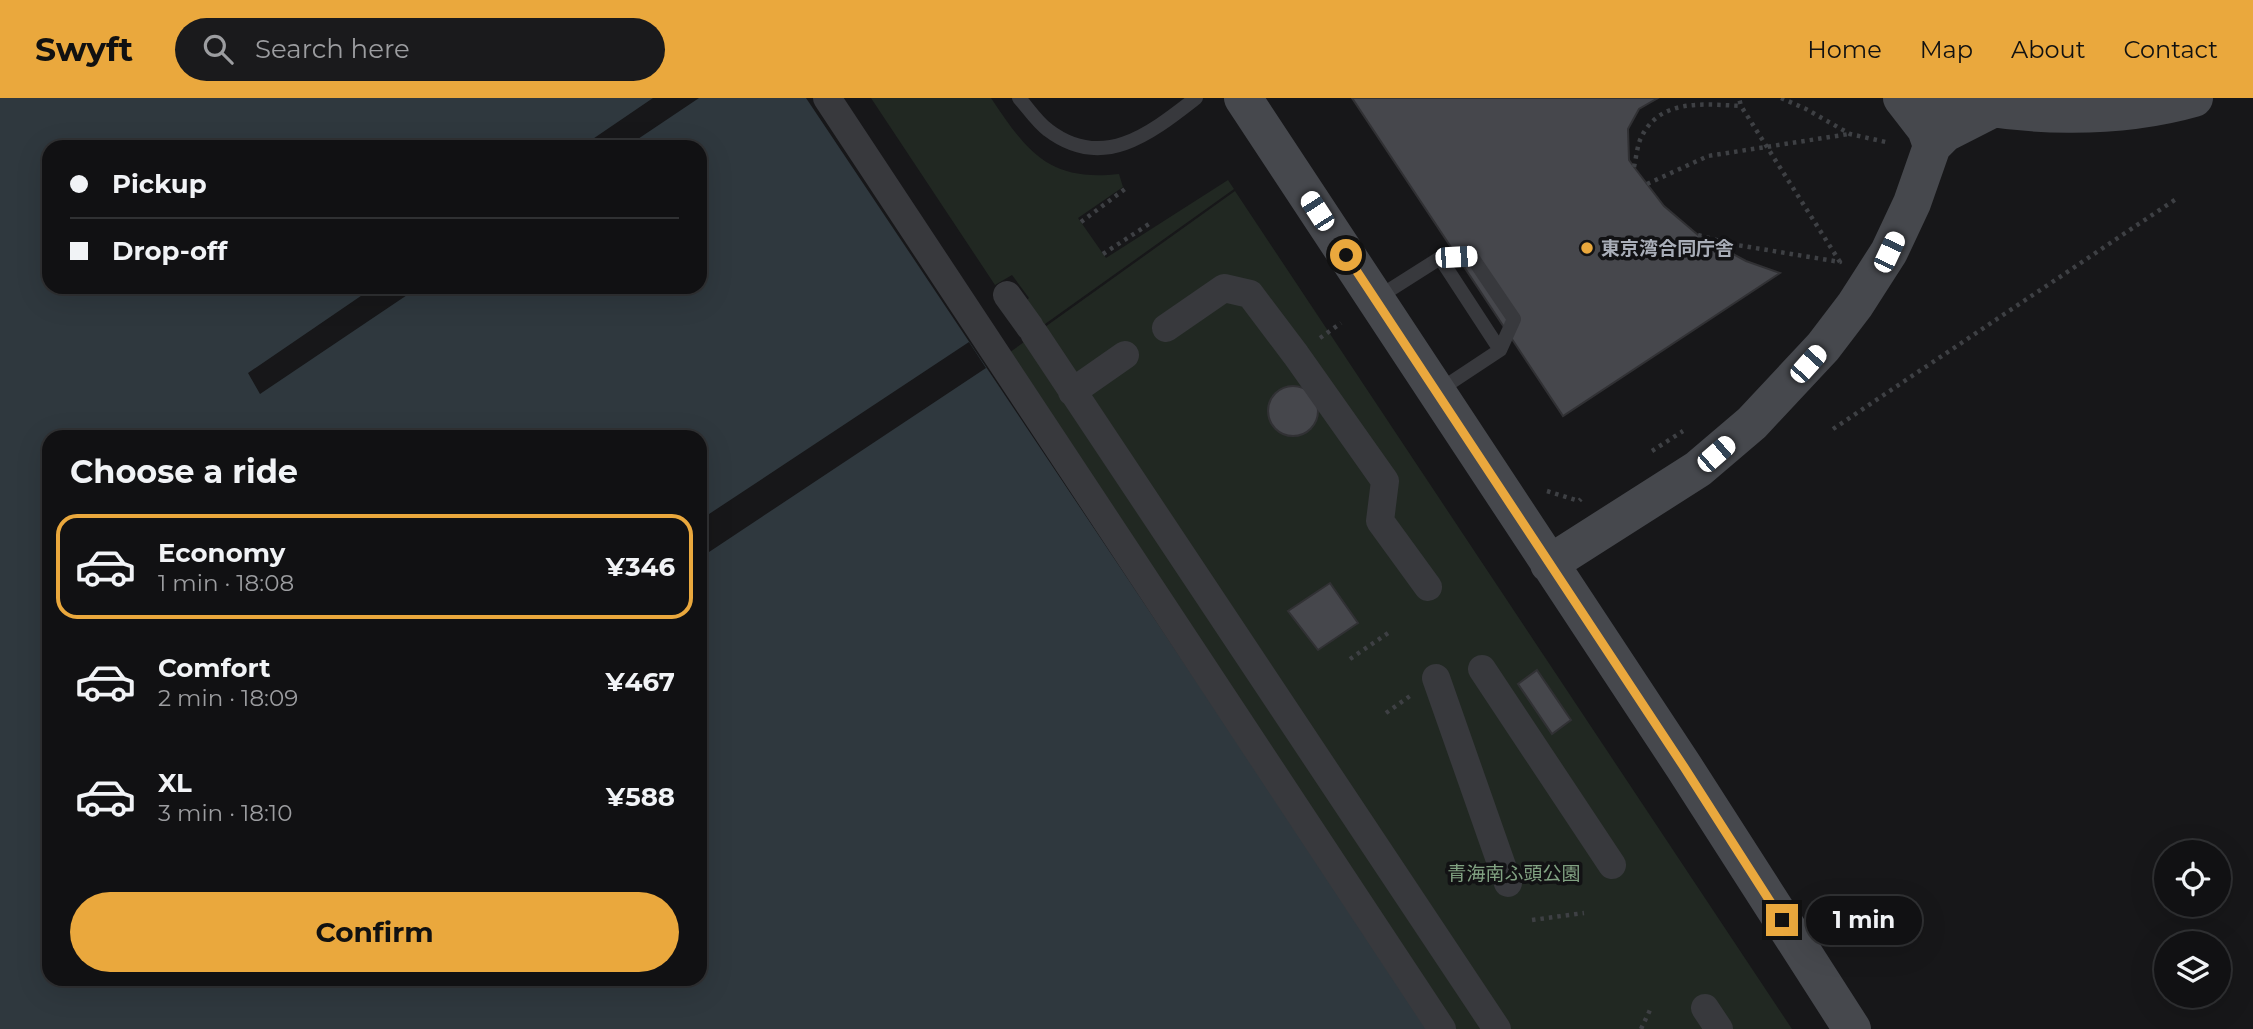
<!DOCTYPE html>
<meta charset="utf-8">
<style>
:root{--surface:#111113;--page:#1a1a1c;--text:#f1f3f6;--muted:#9c9da0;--line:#303133;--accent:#eaa83d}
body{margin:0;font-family:Montserrat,"Noto Sans JP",sans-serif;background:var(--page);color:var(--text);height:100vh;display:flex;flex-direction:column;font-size:26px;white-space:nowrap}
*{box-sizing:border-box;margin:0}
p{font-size:23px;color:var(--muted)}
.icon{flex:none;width:38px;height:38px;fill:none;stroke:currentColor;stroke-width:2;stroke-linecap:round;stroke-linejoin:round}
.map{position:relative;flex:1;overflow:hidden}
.panel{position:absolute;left:42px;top:332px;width:665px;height:556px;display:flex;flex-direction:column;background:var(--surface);border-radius:21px;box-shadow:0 7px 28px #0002,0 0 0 2px var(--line)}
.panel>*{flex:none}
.banner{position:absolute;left:42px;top:42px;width:665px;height:154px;border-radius:21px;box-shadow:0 7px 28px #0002,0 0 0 2px var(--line);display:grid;align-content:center;height:154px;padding:0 28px;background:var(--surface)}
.controls{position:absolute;left:2154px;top:742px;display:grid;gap:14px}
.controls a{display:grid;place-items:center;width:77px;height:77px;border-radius:50%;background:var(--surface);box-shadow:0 7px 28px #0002,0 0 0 2px var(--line);font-size:35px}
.end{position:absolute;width:32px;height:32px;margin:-16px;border:9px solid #eaa83d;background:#111;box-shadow:0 0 0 4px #111}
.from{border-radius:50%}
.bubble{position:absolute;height:49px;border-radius:24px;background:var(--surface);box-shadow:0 7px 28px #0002,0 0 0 2px var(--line);font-size:23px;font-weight:700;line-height:49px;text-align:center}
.car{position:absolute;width:21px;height:42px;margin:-21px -10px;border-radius:9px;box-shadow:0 0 5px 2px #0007;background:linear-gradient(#fff 24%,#345 0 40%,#fff 0 76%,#345 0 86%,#fff 0)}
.banner b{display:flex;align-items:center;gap:24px;height:66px;font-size:26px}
.banner b+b{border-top:2px solid var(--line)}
.banner i{width:18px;height:18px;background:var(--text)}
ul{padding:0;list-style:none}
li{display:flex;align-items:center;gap:21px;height:105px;margin:0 14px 10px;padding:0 14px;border:4px solid transparent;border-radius:21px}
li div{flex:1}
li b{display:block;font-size:26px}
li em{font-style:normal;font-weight:700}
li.on{border-color:var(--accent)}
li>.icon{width:63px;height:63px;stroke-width:1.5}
h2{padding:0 28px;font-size:32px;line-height:84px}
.button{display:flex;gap:14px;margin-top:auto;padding:14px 28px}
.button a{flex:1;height:80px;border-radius:42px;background:var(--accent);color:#111;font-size:28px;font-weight:700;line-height:80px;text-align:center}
header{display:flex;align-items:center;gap:42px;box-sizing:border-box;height:98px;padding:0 35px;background:var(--accent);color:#111}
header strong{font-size:33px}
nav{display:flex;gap:38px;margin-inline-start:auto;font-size:24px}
.search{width:490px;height:63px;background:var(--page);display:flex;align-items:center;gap:18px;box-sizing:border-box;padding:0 24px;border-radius:38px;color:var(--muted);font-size:26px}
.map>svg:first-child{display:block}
</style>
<header>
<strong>Swyft</strong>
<div class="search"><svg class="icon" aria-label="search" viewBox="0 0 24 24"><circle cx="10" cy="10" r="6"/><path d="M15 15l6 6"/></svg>Search here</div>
<nav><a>Home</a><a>Map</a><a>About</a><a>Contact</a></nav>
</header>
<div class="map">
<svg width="2253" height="931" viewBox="0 0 2253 931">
<rect width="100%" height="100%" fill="#171719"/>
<path fill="#212822" d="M 871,0 L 991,0 C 1027,54 1049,84 1119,76 L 1123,89 L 1078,120 L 1106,160 L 1228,82 L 1234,91 L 1038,231 L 1021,207 L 1029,200 L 1012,177 L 995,187 Z
M 1235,93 L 1792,931 L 1443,931 L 1006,257 Z"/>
<path fill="#2f383e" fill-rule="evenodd" d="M 0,0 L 806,0 L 1429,931 L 0,931 ZM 49,49 L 700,49 L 700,189 L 49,189 ZM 49,340 L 700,340 L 700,882 L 49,882 Z"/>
<path fill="#171719" d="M 653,0 L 699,0 L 626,49 L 581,49 Z
M 374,189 L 419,189 L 260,296 L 248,275 Z
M 969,244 L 986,270 L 700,460 L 700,422 Z"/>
<path fill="#46474c" stroke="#313134" stroke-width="2" d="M 1352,0 L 1658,0 L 1639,11 L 1628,31 L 1629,62 L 1634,69 L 1664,108 L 1698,137 L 1746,163 L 1780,175 L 1563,318 Z
M1268 313a25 25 0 1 1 50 0a25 25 0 1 1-50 0Z
M 1330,485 L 1358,525 L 1318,552 L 1288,513 Z
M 1537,572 L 1571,622 L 1552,636 L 1518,586 Z"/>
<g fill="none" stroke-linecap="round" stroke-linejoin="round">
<path stroke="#3e4044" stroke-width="4.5" stroke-dasharray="3.5 5" stroke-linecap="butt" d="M 1781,0 L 1806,11 L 1850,36 L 1890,45
M 1634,69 C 1636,60 1637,50 1640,42 C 1658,0 1702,6 1741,8
M 1647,86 L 1708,58 L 1849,36
M 1081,124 L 1125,91
M 1698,137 L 1731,146 L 1840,164 L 1741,8 L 1739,0
M 1103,156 L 1149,126
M 1320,240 L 1341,225
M 1833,331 L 2176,101
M 1652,353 L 1683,333
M 1547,393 L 1579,403 L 1581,401
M 1350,561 L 1391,533
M 1386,615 L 1410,598
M 1532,822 L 1584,815
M 1641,931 L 1650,912"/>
<path stroke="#38393d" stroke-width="14" d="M 1019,0 C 1028,10 1037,24 1048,32 C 1103,74 1151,35 1196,0
M 1440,160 L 1500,252
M 1377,200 L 1440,160 L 1472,159 L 1514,221 L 1500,252 L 1438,293"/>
<path stroke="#38393d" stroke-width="28" d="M 827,0 L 1442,931
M 1007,197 L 1030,229
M 1166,230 L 1224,190 L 1250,196 L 1296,257 L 1385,383 L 1380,423 L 1428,489
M 1034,235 L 1497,931
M 1072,294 L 1125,257
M 1482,571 L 1612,767
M 1436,580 L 1508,785
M 1705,910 L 1719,931"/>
<path stroke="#46484d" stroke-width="38" d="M 1243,0 L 1684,669 L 1852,931
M 1902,0 L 1926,31 L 1932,48
M 1942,0 C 2020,20 2117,22 2194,0
M 1549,466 L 1698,371 L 1752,325 L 1823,249 L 1855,207 L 1889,154 L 1912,105 L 1932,48 L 1945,35 L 1996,9"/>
</g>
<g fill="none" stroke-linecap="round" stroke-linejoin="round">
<path stroke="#eaa83d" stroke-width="9" d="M 1346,157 L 1684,669 L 1782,822"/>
</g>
<circle fill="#eaa83d" stroke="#121214" stroke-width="2.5" cx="1587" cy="150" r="7"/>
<g text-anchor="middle" stroke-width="7" stroke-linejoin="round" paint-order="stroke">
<g font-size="19" font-weight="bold" fill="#a9aeb8" stroke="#121214" text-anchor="start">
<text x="1601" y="157">東京湾合同庁舎</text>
</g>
<g font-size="19" fill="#81a282" stroke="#121214">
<text x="1514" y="782">青海南ふ頭公園</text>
</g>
</g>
</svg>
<div class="controls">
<a><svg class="icon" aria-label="locate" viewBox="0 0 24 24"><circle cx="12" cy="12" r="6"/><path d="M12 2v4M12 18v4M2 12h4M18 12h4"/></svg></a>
<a><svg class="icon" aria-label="layers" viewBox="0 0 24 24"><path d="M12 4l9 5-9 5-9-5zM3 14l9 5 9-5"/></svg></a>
</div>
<i class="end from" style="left:1346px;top:157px"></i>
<i class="end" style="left:1782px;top:822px"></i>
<div class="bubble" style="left:1806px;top:798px;width:116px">1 min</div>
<i class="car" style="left:1317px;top:113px;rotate:327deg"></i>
<i class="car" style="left:1889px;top:154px;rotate:25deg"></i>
<i class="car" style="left:1456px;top:159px;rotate:87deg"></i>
<i class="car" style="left:1808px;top:266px;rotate:42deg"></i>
<i class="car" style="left:1716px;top:356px;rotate:49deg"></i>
<div class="banner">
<b><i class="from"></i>Pickup</b>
<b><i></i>Drop-off</b>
</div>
<section class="panel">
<h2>Choose a ride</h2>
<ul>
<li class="on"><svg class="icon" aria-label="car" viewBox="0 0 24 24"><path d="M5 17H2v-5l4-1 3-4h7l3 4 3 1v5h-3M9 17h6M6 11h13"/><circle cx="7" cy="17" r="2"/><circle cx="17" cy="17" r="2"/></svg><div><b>Economy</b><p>1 min · 18:08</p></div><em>¥346</em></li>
<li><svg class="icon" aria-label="car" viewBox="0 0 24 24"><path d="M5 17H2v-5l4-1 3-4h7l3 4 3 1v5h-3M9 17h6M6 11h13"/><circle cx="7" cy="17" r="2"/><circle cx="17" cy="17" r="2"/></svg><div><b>Comfort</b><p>2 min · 18:09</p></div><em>¥467</em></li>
<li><svg class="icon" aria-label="car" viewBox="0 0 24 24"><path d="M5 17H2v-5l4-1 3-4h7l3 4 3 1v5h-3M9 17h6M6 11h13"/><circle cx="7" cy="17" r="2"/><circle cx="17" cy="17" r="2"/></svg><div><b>XL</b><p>3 min · 18:10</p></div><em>¥588</em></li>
</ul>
<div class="button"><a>Confirm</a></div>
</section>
</div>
